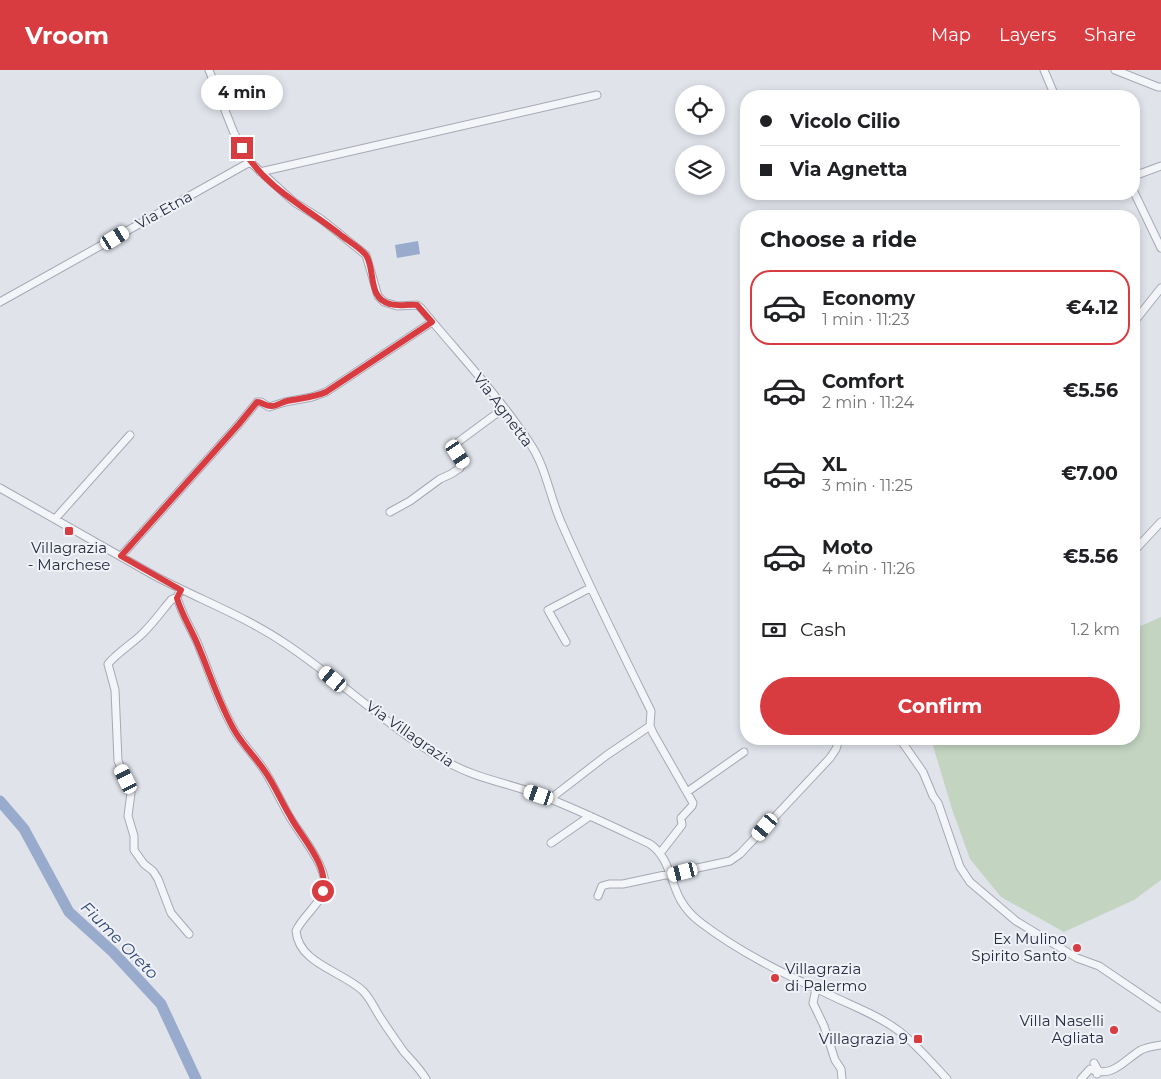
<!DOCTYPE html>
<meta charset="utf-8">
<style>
:root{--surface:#fff;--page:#f2f2f2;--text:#202124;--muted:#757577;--line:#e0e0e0;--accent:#d93c40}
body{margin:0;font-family:Montserrat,sans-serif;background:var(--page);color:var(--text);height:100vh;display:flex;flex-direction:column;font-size:19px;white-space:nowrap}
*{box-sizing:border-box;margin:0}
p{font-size:16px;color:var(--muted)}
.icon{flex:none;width:28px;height:28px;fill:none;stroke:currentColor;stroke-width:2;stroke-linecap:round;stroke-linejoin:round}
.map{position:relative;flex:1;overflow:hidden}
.side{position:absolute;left:740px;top:140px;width:400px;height:535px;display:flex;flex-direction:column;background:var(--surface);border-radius:20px;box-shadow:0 2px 8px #0003}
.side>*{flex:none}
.hud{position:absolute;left:740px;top:20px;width:400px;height:110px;border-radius:20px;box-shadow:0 2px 8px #0003;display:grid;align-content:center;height:110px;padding:0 20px;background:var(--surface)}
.buttons{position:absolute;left:675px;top:15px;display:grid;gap:10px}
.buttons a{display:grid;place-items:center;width:50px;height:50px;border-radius:50%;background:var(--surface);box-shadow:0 2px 8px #0003;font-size:25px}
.end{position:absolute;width:22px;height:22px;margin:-11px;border:6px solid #d93c40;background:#fff;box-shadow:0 0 0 2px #fff}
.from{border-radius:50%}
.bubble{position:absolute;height:35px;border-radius:18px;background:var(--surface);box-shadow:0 2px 8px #0003;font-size:16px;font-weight:700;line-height:35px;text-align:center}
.car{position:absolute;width:15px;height:30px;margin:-15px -8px;border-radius:6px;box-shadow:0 0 4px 1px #0007;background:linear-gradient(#fff 24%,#345 0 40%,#fff 0 76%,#345 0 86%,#fff 0)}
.hud b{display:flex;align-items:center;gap:18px;height:48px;font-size:19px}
.hud b+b{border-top:1px solid var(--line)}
.hud i{width:12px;height:12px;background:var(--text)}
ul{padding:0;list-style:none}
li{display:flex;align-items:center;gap:15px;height:75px;margin:0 10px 8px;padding:0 10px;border:2px solid transparent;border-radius:20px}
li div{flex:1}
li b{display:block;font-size:19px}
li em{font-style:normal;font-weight:700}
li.on{border-color:var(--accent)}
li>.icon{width:45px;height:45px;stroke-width:1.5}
h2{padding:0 20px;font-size:22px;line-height:60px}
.pay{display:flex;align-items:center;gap:12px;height:55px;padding:0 20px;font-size:19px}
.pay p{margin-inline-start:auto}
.button{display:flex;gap:10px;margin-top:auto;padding:10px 20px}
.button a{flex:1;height:58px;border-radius:30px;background:var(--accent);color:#fff;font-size:20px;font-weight:700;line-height:58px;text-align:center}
header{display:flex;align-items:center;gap:30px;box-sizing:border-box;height:70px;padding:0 25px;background:var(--accent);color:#fff}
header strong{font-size:24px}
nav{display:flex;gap:28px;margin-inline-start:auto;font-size:18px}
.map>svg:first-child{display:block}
</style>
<header>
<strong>Vroom</strong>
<nav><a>Map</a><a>Layers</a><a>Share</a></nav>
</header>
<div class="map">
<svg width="1161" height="1009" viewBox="0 0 1161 1009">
<rect width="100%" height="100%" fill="#e0e3ea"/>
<path fill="#c3d5c1" d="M 1161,547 L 1161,810 L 1134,830 L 1064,862 L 1001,827 L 970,789 L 952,739 L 931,669 L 1134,669 L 1134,559 Z"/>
<path fill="#99abcd" d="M 418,171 L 420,184 L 397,188 L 395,175 Z"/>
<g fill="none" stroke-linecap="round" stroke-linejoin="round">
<path stroke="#99abcd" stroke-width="11" d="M 0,731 L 24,759 L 69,842 L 113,882 L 161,934 L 196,1009"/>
<g stroke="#a5a9b5" stroke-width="9">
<path id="street" d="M 209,0 L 234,63 L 250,92 L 294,132 L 321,149 L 366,185 L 378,226 L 384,232 L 397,236 L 417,235 L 421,238 C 458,283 499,326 531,375 C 546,398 550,427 561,452 C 589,516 620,578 651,641 L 650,656 L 653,663 L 693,733 L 692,736 L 681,748 L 682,755 L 661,782
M 1044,0 L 1055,26
M 1115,0 L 1158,17 L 1161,17
M 260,102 L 597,25
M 1134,106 L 1161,96
M 1134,122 L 1161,178
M 0,232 L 250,92
M 1134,252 L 1161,218
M 0,418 L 155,506 C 198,529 245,546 286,574 C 340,610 388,657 444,690 C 473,708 508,713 540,725 C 577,739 614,757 650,774 C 669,787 670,810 680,829 C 685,838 692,846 700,852 C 739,882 784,904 828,924 C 852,936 878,945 899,961 C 917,975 932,993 947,1009
M 390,442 L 410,431 L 440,409 L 451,404 L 460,398 L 463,392 L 455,376 L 458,372 L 504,338
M 55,449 L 130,365
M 1134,481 L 1161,452
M 121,486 L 239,354 L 257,332 L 261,332 L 269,337 L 285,332 L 312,327 L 326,322 L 432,252
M 181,520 L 177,527 C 181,543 190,557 197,572 C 210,603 219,635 236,663 C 245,677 257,688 266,703 C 275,718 282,734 291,749 C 301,765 324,794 325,813 C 325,831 303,845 296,861 C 299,894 342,901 363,921 C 371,929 375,940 382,950 C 389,961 397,972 404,982 C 412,991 420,999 426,1009
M 177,527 L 171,530 C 161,542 152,555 140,566 C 131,574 115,585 108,594 L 115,620 L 118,691 L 126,709 L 131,723 L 128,746 L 134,766 L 134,780 L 144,794 L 153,801 L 158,809 L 171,843 L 189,864
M 566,572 L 548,540 L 590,518
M 900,669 L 923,702 L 933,726 L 938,733 L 960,797 L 970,812 L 1016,851 L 1077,888 L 1099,896 L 1161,938
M 687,722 L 744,682
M 550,729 L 607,685 L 650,656
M 551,773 L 590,746
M 598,826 L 602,816 L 609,814 L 623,814 L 730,791 L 740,784 L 830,688 L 836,679 L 839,669
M 816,919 L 813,933 L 824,956 L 835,990 L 841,999 L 842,1009
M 1094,993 L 1098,1000 L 1097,1004
M 1081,1009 L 1090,999 C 1113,1009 1124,990 1141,980 C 1147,977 1155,976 1161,975"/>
</g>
<use href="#street" stroke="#f4f5f8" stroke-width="7"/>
</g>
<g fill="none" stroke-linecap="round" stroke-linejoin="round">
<path stroke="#d93c40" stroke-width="6" d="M 242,78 C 265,118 307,138 342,166 C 350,172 360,178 366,185 C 376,201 367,228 390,234 C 399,237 408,234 417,235 L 432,252 L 326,322 C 313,328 300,328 287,331 C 282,332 277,336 272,336 C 266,337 263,332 257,332 L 239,354 L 121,486 L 181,520 L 177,528 C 181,543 190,557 197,573 C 210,603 219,635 236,663 C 244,676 255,687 264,700 C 274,714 281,731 290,746 C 301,767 329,795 323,821"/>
</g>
<g fill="#d93c40" stroke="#f0f2f8" stroke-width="2">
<rect x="64" y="456" width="10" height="10" rx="2.5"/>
<circle cx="1077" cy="878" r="5"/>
<circle cx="775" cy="908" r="5"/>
<circle cx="1114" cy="960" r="5"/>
<rect x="913" y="964" width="10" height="10" rx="2.5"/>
</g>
<g text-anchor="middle" stroke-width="4" stroke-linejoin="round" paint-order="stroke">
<g font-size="15" fill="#272e43" stroke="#f0f2f8">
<text transform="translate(164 140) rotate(-29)" y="5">Via Etna</text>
<text transform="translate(503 340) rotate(53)" y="5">Via Agnetta</text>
<text transform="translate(410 664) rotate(35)" y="5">Via Villagrazia</text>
</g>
<g font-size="15" fill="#272e43" stroke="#f0f2f8" text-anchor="end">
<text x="69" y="483" text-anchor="middle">Villagrazia<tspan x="69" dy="17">- Marchese</tspan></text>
<text x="1067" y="874">Ex Mulino<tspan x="1067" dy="17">Spirito Santo</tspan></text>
<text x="785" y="904" text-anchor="start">Villagrazia<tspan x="785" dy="17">di Palermo</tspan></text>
<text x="1104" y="956">Villa Naselli<tspan x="1104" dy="17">Agliata</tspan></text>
<text x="908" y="974">Villagrazia 9</text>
</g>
<g font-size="16" font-style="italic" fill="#2e477b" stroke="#f0f2f8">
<text transform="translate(120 870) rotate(45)" y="6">Fiume Oreto</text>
</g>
</g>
</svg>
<div class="buttons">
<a><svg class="icon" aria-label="locate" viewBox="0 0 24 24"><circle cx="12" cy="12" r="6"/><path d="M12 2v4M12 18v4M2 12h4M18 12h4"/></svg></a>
<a><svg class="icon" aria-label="layers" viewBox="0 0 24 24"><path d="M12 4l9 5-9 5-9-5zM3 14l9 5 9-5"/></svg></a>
</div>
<i class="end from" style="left:323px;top:821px"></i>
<i class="end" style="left:242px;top:78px"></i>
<div class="bubble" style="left:201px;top:5px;width:82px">4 min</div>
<i class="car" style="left:115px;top:168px;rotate:59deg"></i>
<i class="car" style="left:458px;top:384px;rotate:147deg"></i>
<i class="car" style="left:333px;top:609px;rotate:310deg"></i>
<i class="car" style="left:126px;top:709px;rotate:334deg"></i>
<i class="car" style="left:539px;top:725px;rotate:289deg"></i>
<i class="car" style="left:765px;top:757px;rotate:220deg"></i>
<i class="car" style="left:683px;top:802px;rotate:256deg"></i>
<div class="hud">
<b><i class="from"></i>Vicolo Cilio</b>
<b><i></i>Via Agnetta</b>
</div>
<section class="side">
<h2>Choose a ride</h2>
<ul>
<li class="on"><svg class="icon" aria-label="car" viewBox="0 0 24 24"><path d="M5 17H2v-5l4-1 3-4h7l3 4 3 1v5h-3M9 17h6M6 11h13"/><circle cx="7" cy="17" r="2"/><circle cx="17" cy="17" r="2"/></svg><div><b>Economy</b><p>1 min · 11:23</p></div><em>€4.12</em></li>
<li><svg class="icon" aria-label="car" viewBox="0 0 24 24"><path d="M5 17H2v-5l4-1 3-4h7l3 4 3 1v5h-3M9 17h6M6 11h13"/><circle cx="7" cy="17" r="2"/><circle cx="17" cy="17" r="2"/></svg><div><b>Comfort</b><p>2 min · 11:24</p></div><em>€5.56</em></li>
<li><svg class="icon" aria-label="car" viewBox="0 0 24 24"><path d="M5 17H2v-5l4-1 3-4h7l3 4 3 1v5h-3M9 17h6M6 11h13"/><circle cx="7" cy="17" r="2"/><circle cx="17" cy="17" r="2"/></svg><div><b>XL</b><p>3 min · 11:25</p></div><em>€7.00</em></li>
<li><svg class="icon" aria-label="car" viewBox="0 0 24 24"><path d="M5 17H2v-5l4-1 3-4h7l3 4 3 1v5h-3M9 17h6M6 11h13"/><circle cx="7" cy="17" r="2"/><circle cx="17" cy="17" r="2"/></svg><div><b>Moto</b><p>4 min · 11:26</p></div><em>€5.56</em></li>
</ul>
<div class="pay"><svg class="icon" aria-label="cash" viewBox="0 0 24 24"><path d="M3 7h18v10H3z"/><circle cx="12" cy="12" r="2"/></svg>Cash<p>1.2 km</p></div>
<div class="button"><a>Confirm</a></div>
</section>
</div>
